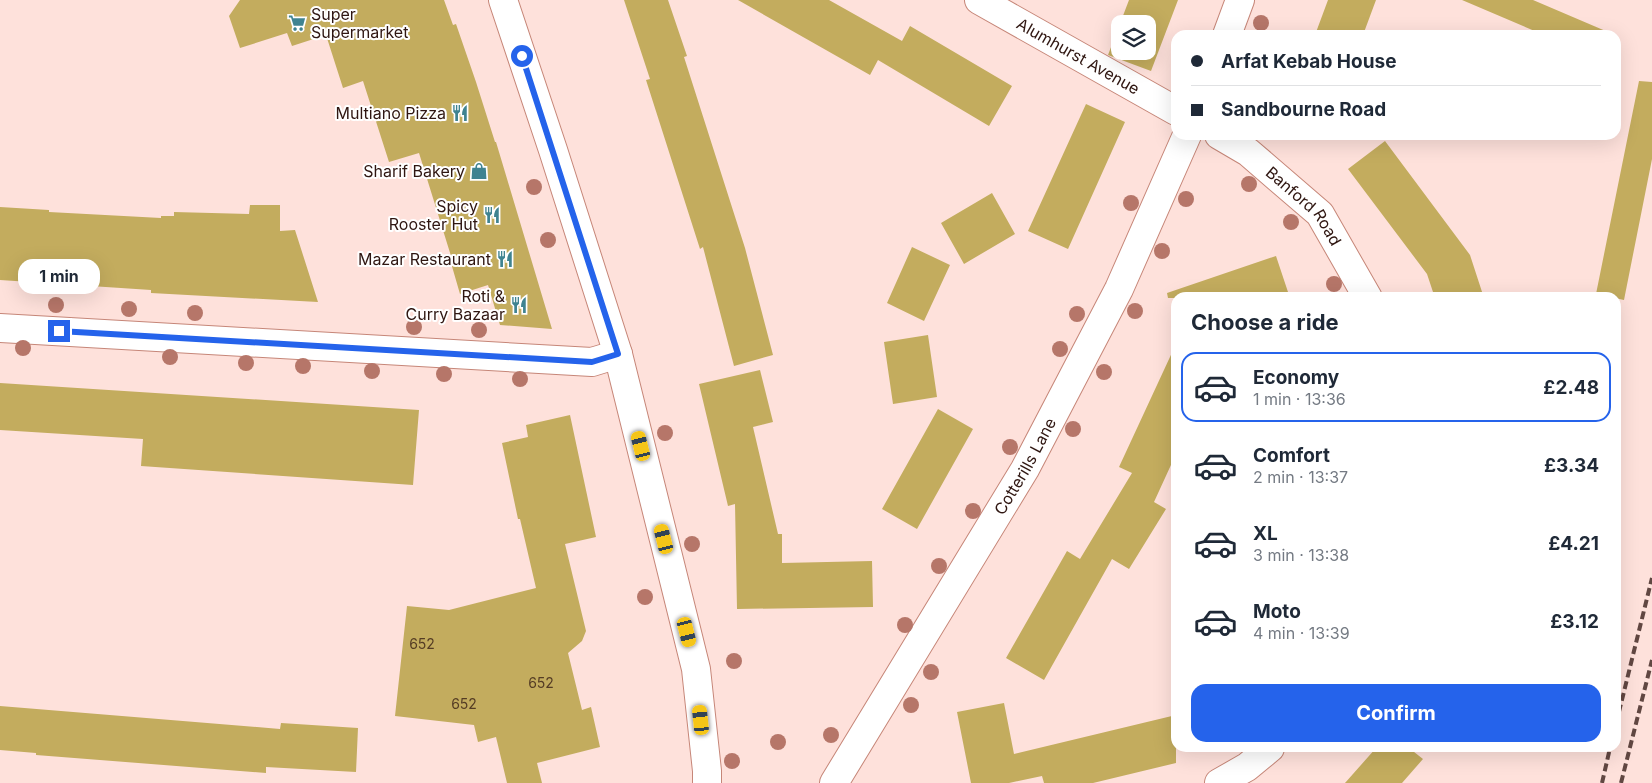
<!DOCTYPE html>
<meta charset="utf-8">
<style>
:root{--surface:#fff;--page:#f6f6f7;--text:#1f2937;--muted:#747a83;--line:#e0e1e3;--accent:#2563eb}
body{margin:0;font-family:Inter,sans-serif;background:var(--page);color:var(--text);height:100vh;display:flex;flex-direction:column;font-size:19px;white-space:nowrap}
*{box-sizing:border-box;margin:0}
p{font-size:16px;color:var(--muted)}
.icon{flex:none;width:28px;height:28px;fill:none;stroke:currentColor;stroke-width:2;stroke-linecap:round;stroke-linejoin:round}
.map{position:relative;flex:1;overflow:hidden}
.sheet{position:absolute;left:1171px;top:292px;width:450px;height:460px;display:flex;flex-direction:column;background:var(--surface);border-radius:15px;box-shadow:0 5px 20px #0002}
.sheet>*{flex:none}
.guide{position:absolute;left:1171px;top:30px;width:450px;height:110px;border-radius:15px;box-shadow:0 5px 20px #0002;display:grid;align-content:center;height:110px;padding:0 20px;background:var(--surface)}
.controls{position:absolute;left:1111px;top:15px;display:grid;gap:10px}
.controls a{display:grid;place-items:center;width:45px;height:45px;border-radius:10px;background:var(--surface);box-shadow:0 5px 20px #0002;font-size:25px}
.end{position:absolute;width:22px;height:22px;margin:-11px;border:6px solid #2563eb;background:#fff;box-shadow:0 0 0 2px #fff}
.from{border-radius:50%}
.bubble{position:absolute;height:35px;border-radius:15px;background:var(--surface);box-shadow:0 5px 20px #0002;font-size:16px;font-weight:700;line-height:35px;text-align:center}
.car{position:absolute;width:15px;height:30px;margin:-15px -8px;border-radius:6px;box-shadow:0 0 4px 1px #0007;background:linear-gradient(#f5c518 24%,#345 0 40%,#f5c518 0 76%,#345 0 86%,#f5c518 0)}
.guide b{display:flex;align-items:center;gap:18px;height:48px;font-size:19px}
.guide b+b{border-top:1px solid var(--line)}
.guide i{width:12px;height:12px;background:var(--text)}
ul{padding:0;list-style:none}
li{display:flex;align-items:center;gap:15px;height:70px;margin:0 10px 8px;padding:0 10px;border:2px solid transparent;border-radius:15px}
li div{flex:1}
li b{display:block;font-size:19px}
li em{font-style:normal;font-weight:700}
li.active{border-color:var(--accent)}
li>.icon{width:45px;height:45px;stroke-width:1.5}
h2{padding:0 20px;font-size:22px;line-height:60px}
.primary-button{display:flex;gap:10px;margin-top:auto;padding:10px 20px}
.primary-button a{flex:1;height:58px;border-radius:15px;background:var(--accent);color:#fff;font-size:20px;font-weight:700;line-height:58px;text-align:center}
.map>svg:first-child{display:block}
</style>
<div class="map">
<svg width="1652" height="783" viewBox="0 0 1652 783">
<rect width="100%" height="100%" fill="#fee1db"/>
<path fill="#c3ac5e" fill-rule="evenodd" d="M 240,0 L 444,0 L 453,25 L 456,24 L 476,82 L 495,142 L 496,142 L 552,329 L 500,325 L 488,285 L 460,294 L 449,256 L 451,256 L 419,153 L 389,162 L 363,81 L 343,88 L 326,35 L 292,46 L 287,33 L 240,48 L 229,16 Z
M 624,0 L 668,0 L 687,56 L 684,57 L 745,248 L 773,355 L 734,366 L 703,247 L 700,249 L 646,80 L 650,79 Z
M 738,0 L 829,0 L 902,41 L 910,26 L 1012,86 L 989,126 L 878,60 L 870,75 Z
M 1129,0 L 1178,0 L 1151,71 L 1108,55 ZM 1120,24 L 1148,24 L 1148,51 L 1120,51 Z
M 1328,0 L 1376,0 L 1363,35 L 1315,35 Z
M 1462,0 L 1533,0 L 1615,35 L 1544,35 Z
M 1639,81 L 1652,82 L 1652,159 L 1624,300 L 1596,294 Z
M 1086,104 L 1125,122 L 1068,249 L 1028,231 Z
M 1385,141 L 1470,255 L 1484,298 L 1435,298 L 1427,274 L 1348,169 Z
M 992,193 L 1015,234 L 964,264 L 941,223 Z
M 250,205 L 280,205 L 280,231 L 295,230 L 318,302 L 151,293 L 151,290 L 0,280 L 0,207 L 49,210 L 49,212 L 161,218 L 161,216 L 174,216 L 174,212 L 249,214 Z
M 912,247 L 950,265 L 924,321 L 887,303 Z
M 1276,256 L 1290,298 L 1168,298 L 1167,293 Z
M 928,335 L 937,397 L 893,404 L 884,342 Z
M 1176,344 L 1176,454 L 1154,502 L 1166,509 L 1129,569 L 1112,559 L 1044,680 L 1006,658 L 1067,551 L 1080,559 L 1132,473 L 1119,467 Z
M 760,370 L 773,422 L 753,427 L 778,534 L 782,534 L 782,563 L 872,561 L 873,607 L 737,609 L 735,504 L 728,506 L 699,384 Z
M 0,383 L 419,410 L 413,485 L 141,466 L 143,439 L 0,430 Z
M 938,409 L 973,429 L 917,529 L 882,509 Z
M 570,415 L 596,537 L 565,544 L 586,631 L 582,641 L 568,653 L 582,710 L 591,707 L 600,747 L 537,763 L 542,783 L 507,783 L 496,737 L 478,742 L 474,725 L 395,716 L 407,606 L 449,610 L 536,588 L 520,519 L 518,519 L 502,443 L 528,437 L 526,425 Z
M 1004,703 L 1014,754 L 1176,715 L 1176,763 L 1093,783 L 1044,783 L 1042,776 L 1009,783 L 971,783 L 957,712 Z
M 0,706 L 280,729 L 281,723 L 358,728 L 356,772 L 266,767 L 266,773 L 36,755 L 36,753 L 0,750 Z
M 1376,748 L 1409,748 L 1423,759 L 1402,783 L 1345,783 Z"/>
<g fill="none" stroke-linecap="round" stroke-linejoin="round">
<g stroke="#c68678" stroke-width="30">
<g id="street">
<path id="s1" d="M 979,0 L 1176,111"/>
<path id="s2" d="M 1219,135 L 1248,152 L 1320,214 L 1368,298"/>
<path d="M 0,328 L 592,362 L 618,354"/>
<path d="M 1219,783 L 1247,767 L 1270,748"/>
</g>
</g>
<g stroke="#c68678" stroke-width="30">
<g id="secondary">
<path d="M 503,0 L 553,150 L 618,354 L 696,669 L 707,771 L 707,783"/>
<path d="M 1227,35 L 1240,0"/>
<path id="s3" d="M 834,783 L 1025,469 L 1119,289 L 1187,135"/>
</g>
</g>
<use href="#street" stroke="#fff" stroke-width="28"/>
<use href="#secondary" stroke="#fff" stroke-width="28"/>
<path stroke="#614742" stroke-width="4" stroke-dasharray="8 4" stroke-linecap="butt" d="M 1616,724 L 1652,578
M 1602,783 L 1610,748
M 1621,783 L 1652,660"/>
</g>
<g fill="#b67669">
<circle cx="1261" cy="23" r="8"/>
<circle cx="1249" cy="184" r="8"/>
<circle cx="534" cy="187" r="8"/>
<circle cx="1186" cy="199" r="8"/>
<circle cx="1131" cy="203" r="8"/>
<circle cx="1291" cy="222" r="8"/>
<circle cx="548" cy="240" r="8"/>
<circle cx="1162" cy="251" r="8"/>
<circle cx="1334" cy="284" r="8"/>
<circle cx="56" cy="305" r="8"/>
<circle cx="129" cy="309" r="8"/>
<circle cx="1135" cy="311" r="8"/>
<circle cx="195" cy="313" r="8"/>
<circle cx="1077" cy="314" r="8"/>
<circle cx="414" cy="327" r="8"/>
<circle cx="479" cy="330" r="8"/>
<circle cx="23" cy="348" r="8"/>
<circle cx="1060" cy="349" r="8"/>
<circle cx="170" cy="357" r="8"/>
<circle cx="246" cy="363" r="8"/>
<circle cx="303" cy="366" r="8"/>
<circle cx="372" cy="371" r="8"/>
<circle cx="1104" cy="372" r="8"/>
<circle cx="444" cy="374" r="8"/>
<circle cx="520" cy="379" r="8"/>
<circle cx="1073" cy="429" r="8"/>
<circle cx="665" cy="433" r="8"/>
<circle cx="1010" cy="447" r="8"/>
<circle cx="973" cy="511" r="8"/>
<circle cx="692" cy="544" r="8"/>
<circle cx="939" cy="566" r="8"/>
<circle cx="645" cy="597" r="8"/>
<circle cx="905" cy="625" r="8"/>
<circle cx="734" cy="661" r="8"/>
<circle cx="931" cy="672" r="8"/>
<circle cx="911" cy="705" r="8"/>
<circle cx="831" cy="735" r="8"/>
<circle cx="778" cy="742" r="8"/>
<circle cx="732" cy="761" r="8"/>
</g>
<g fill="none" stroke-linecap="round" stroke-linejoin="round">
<path stroke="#2563eb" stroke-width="6" d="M 59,331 L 592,362 L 618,354 L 522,56"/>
</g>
<defs>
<g id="supermarket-bare" transform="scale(1.35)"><path d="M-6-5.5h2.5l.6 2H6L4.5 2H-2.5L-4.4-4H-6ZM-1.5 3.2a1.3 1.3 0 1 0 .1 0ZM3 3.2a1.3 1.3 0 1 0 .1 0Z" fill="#3f8391" stroke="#fff" stroke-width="2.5" paint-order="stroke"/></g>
<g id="restaurant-bare" transform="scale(1.35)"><path d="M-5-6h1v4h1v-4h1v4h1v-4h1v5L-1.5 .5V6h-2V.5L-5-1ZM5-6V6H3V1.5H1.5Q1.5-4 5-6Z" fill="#3f8391" stroke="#fff" stroke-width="2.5" paint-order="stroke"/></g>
<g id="shop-bare" transform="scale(1.35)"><path d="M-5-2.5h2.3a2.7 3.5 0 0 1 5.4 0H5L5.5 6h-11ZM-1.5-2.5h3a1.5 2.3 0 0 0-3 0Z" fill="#3f8391" stroke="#fff" stroke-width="2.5" paint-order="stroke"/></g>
</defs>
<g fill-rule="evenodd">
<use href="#supermarket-bare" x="297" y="23"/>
<use href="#restaurant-bare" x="460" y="113"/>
<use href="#shop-bare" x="479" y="171"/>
<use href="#restaurant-bare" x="492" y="215"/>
<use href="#restaurant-bare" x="505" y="259"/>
<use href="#restaurant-bare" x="519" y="305"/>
</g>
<g text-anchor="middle" stroke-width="4" stroke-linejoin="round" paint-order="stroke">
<g font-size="14" fill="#543c24">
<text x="422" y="649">652</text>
<text x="541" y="688">652</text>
<text x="464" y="709">652</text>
</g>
<g font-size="16" fill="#2f1611" stroke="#fff" text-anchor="end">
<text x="311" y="20" text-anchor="start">Super<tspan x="311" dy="18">Supermarket</tspan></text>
<text x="446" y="119">Multiano Pizza</text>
<text x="465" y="177">Sharif Bakery</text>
<text x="478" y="212">Spicy<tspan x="478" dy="18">Rooster Hut</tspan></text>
<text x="491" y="265">Mazar Restaurant</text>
<text x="505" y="302">Roti &amp;<tspan x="505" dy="18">Curry Bazaar</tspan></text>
</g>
<g font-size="16" fill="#2f1611" stroke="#fff">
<text dy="6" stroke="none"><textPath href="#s1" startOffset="114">Alumhurst Avenue</textPath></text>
<text dy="6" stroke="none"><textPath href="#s2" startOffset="112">Banford Road</textPath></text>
<text dy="6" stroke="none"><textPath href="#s3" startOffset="370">Cotterills Lane</textPath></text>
</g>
</g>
</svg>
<div class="controls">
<a><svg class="icon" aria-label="layers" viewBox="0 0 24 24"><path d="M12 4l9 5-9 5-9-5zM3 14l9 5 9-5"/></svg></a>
</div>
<i class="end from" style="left:522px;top:56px"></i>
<i class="end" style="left:59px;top:331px"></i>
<div class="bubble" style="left:18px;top:259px;width:82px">1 min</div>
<i class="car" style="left:641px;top:446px;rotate:346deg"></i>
<i class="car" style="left:664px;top:539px;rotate:346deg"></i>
<i class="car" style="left:687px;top:632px;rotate:166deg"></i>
<i class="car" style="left:701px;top:720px;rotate:354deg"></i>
<div class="guide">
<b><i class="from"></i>Arfat Kebab House</b>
<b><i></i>Sandbourne Road</b>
</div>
<section class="sheet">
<h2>Choose a ride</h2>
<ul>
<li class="active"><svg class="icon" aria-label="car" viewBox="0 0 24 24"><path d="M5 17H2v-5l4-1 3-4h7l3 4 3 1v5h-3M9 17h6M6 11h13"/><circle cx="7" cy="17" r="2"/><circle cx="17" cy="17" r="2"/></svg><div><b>Economy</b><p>1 min · 13:36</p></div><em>£2.48</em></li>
<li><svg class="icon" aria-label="car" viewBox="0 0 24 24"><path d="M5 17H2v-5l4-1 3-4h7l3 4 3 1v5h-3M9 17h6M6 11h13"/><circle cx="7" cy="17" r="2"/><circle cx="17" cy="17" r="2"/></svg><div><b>Comfort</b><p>2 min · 13:37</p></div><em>£3.34</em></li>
<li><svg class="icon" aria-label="car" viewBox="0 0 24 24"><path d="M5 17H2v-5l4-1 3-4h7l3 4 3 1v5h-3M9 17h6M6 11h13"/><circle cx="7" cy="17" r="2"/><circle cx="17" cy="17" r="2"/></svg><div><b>XL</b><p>3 min · 13:38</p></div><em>£4.21</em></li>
<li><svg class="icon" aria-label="car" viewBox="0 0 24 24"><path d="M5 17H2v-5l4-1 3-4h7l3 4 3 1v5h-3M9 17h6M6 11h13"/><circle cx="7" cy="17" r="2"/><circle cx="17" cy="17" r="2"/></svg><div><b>Moto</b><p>4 min · 13:39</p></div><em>£3.12</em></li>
</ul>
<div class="primary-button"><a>Confirm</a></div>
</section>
</div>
